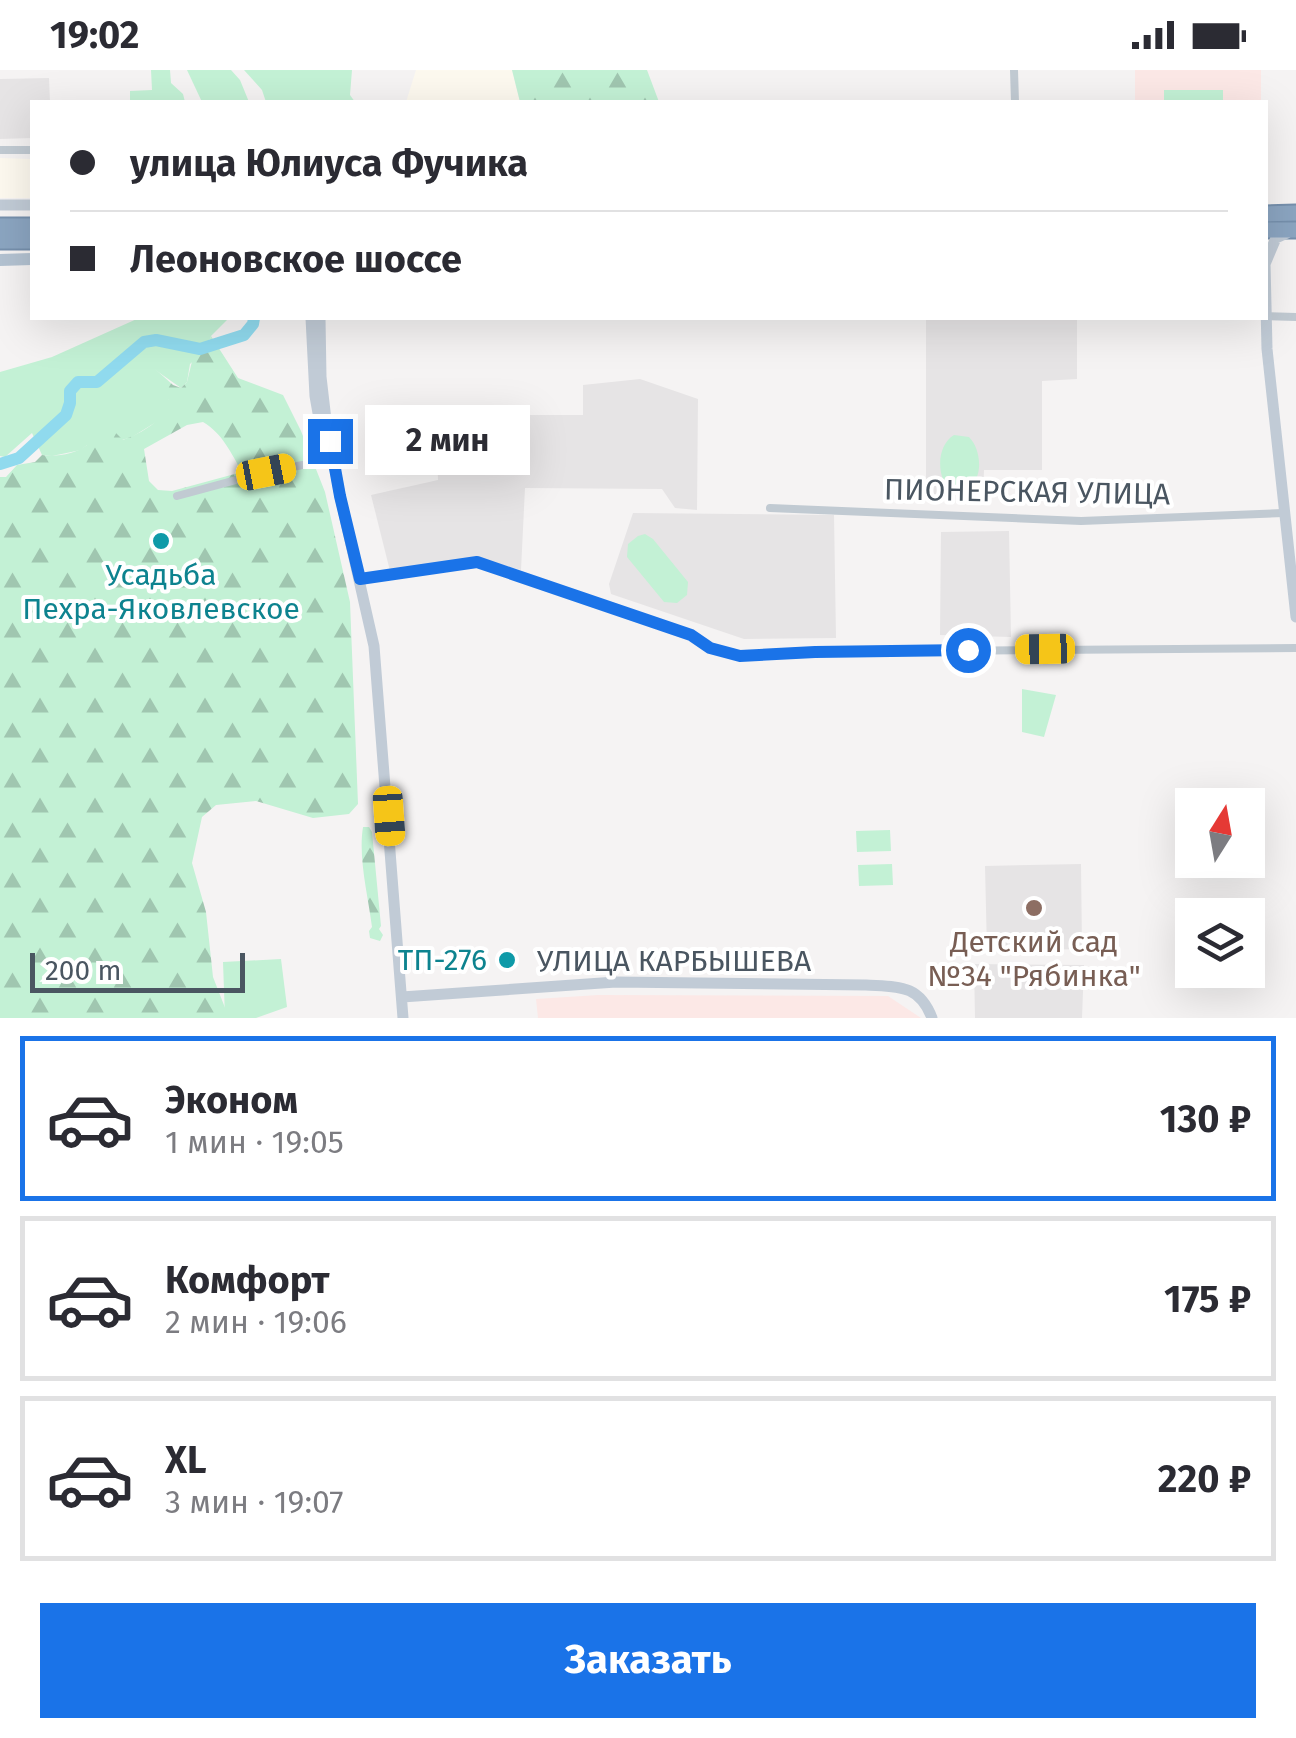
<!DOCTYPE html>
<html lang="ru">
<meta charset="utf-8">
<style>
:root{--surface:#fff;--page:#f2f2f3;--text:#2b2b33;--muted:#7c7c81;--line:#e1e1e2;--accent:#1a73e8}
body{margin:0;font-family:"Fira Sans",sans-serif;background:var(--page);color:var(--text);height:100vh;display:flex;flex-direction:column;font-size:38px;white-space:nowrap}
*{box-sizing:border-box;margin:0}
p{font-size:32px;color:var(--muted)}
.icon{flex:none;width:55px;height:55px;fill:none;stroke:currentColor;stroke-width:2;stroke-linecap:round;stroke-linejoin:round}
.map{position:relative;height:948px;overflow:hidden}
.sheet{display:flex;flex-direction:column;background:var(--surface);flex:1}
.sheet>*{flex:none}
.banner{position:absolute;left:30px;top:30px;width:1238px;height:220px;border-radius:0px;box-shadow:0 10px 40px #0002;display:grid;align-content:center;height:220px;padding:0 40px;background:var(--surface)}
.needle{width:65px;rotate:11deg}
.buttons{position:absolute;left:1175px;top:718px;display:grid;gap:20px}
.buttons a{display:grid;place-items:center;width:90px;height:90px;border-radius:0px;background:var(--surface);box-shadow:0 10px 40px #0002;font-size:50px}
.scale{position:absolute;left:30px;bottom:25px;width:215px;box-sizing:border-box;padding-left:10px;border:5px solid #4a5661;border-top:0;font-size:28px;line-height:35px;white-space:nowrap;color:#4a5661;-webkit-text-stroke:8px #fff;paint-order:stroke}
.end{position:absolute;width:45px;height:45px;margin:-22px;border:12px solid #1a73e8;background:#fff;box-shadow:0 0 0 5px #fff}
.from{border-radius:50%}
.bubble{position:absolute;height:70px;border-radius:0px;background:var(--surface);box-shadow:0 10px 40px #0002;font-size:32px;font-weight:700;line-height:70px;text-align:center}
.car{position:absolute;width:30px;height:60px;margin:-30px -15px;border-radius:12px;box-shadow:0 0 8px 2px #0007;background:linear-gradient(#f5c518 24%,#345 0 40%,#f5c518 0 76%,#345 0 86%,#f5c518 0)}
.banner b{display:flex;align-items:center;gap:35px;height:95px;font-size:38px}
.banner b+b{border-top:2px solid var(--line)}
.banner i{width:25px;height:25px;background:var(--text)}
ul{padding:18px 0 0;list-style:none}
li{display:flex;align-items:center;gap:30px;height:165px;margin:0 20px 15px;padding:0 20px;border:5px solid var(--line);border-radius:0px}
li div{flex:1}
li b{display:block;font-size:38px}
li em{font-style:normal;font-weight:700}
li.on{border-color:var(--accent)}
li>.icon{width:90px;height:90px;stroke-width:1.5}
.primary-button{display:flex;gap:20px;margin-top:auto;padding:20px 40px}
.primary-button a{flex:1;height:115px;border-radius:0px;background:var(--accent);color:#fff;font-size:40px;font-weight:700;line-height:115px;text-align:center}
.status{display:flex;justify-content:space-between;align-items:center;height:70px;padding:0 50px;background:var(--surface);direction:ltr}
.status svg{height:28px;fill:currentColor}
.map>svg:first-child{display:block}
</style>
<div class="status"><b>19:02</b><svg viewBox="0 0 49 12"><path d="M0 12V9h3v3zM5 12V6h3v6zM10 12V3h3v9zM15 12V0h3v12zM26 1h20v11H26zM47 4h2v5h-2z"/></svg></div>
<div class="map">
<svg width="1296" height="948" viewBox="0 0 1296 948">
<defs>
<pattern id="forest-firs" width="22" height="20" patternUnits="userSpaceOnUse" patternTransform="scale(2.5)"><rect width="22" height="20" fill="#c3f1d5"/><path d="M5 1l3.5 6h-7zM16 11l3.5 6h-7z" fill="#a0c6b0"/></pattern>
</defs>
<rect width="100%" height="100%" fill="#f5f3f3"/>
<path fill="#fdf9ef" d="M 416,0 L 512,0 L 520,32 L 406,32 Z
M 0,88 L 32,89 L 32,128 L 0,128 Z"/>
<path fill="#e6e4e5" d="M 49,8 L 50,32 L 32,32 L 32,68 L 0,69 L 0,9 Z
M 926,248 L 1077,248 L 1077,309 L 1042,311 L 1042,400 L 984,400 L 983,425 L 926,425 Z
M 640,309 L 698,329 L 697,440 L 675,438 L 662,419 L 525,418 L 521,500 L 476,488 L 390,501 L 371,425 L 438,410 L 437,379 L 449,345 L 583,345 L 583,315 Z
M 633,443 L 834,445 L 836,568 L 744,569 L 611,524 L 609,514 Z
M 1009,461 L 1011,567 L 940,565 L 941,462 Z
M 1081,794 L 1082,879 L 987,881 L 985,796 Z
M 974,894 L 1084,895 L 1082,948 L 975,948 Z"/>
<path fill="#fce8e6" d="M 1135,0 L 1261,0 L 1261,32 L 1135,32 Z
M 598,925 L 888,926 L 921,948 L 538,948 L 536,929 Z"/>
<path fill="#c3f1d5" d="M 151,0 L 170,0 L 171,13 L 183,24 L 185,32 L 130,32 L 130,21 L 152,20 Z
M 187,0 L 231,0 L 240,10 L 249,32 L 202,32 Z
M 244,0 L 352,0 L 350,25 L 355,32 L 266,32 L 262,20 Z
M 1164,20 L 1223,20 L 1223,32 L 1164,32 Z
M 139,248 L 229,248 L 211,266 L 206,280 L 190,294 L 187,312 L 181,318 L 154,299 L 169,330 L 169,337 L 161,349 L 132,367 L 122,370 L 87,375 L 81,380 L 52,386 L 42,385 L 32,363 L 5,387 L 0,386 L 0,302 L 52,287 Z
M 954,365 L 969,367 C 986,384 983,429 949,419 C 936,405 937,375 954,365 Z
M 645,464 L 653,469 L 688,512 L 687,525 L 677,533 L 664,532 L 627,487 L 628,474 L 638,466 Z
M 1022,619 L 1056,625 L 1044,667 L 1022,662 Z
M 890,760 L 891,781 L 857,782 L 856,761 Z
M 892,794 L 893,815 L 859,816 L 858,795 Z
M 281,889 L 287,937 L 256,948 L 225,948 L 223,892 Z"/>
<path fill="url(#forest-firs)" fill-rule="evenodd" d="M 512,0 L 647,0 L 659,32 L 520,32 Z
M 211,266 L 238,308 L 283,325 L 301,361 L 325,422 L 350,532 L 358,734 L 349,744 L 313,748 L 256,731 L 216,735 L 202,747 L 192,793 L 206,842 L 213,907 L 229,948 L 0,948 L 0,407 L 6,407 L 17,395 L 35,392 L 42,385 C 56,387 76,384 87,375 L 82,362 L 84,357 L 113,360 L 123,370 C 142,363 165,350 169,330 L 153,318 L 151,305 L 154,298 L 173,315 L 181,318 L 187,312 L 194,283 L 206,280 ZM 203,352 C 223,364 231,383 242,402 L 172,421 L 158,420 L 149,411 L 144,379 L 187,355 Z
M 363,757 L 369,757 L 372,762 L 381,856 L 379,859 L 383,865 L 380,871 L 370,868 L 369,861 L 372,857 C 368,825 358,788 363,757 Z"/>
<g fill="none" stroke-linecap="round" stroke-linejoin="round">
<path stroke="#90daee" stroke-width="12" d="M 0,394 L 19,388 L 66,345 L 70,333 L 70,321 L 78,312 L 97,312 L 144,272 L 156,270 L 200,279 L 244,265 L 253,254 L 254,248"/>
<g stroke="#7690ad" stroke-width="19">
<path id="highway" d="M 1265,144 L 1296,143
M 0,156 L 32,156
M 1265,160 L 1296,160
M 0,171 L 32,171"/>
</g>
<path stroke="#c1cad2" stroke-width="8" d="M 1014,0 L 1015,32
M 0,80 L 32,80
M 1265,246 L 1296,247
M 177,426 L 266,402 L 329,390
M 770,438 L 1081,451 L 1283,443
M 360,509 L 477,491 L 691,565 L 710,579 L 739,587 L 815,582 L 1296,578"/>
<path stroke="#c1cbd6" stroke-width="11" d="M 0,135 L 32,135
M 1265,193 L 1267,279 L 1296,547
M 1265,194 L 1276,168 L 1287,163
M 311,248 L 315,326 L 321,360
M 320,248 L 321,307 L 326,350 L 340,426 L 374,576 L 403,948
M 402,927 L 616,912 L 866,915 C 898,917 919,914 932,948"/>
<path stroke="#b3c2d1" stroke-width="12" d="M 0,190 L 32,189"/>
<use href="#highway" stroke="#8ba5c1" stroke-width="15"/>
</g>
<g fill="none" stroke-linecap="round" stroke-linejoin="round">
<path stroke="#1a73e8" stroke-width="12" d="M 330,371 L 340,426 L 360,509 L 477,492 L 691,565 L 710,578 L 740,586 L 815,582 L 968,580"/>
</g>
<g fill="#0f9aa8" stroke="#fff" stroke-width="4">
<circle cx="161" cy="471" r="10"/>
<circle cx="507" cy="890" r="10"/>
</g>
<circle fill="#8d6e63" stroke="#fff" stroke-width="4" cx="1034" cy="838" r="10"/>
<g text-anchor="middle" stroke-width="8" stroke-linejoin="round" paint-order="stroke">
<g font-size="30" fill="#4a5661" stroke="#fff">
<text transform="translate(1027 422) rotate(1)" y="10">ПИОНЕРСКАЯ УЛИЦА</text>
<text x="674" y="901">УЛИЦА КАРБЫШЕВА</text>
</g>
<g font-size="30" fill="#0d838f" stroke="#fff">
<text x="161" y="515">Усадьба<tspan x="161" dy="34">Пехра-Яковлевское</tspan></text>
<text x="487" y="900" text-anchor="end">ТП-276</text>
</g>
<g font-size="30" fill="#785e54" stroke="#fff">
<text x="1034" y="882">Детский сад<tspan x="1034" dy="34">№34 "Рябинка"</tspan></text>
</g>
</g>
</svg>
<div class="buttons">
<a><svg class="needle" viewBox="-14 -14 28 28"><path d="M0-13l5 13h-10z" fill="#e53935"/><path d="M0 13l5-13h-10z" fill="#7c7c81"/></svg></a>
<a><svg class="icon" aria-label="layers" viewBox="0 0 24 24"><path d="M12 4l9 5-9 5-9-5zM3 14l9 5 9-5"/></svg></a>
</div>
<div class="scale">200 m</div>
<i class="end from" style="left:968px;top:580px"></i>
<i class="end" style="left:330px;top:371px"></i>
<div class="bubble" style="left:365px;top:335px;width:165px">2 мин</div>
<i class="car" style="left:266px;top:402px;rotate:79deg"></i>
<i class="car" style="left:1045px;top:579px;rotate:269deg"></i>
<i class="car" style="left:389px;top:746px;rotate:176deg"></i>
<div class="banner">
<b><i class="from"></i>улица Юлиуса Фучика</b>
<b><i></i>Леоновское шоссе</b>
</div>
</div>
<section class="sheet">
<ul>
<li class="on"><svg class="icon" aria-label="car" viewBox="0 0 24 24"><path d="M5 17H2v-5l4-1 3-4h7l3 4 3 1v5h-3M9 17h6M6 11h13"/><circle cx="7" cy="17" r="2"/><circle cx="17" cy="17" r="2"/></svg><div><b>Эконом</b><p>1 мин · 19:05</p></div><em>130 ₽</em></li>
<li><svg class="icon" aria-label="car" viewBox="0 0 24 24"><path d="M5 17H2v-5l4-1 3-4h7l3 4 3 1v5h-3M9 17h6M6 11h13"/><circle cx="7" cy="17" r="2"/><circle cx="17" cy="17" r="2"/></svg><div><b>Комфорт</b><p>2 мин · 19:06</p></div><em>175 ₽</em></li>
<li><svg class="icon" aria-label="car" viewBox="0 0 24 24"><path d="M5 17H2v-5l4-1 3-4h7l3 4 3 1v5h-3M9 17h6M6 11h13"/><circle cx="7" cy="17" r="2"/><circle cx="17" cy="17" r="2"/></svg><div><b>XL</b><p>3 мин · 19:07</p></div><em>220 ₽</em></li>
</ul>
<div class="primary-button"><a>Заказать</a></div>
</section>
